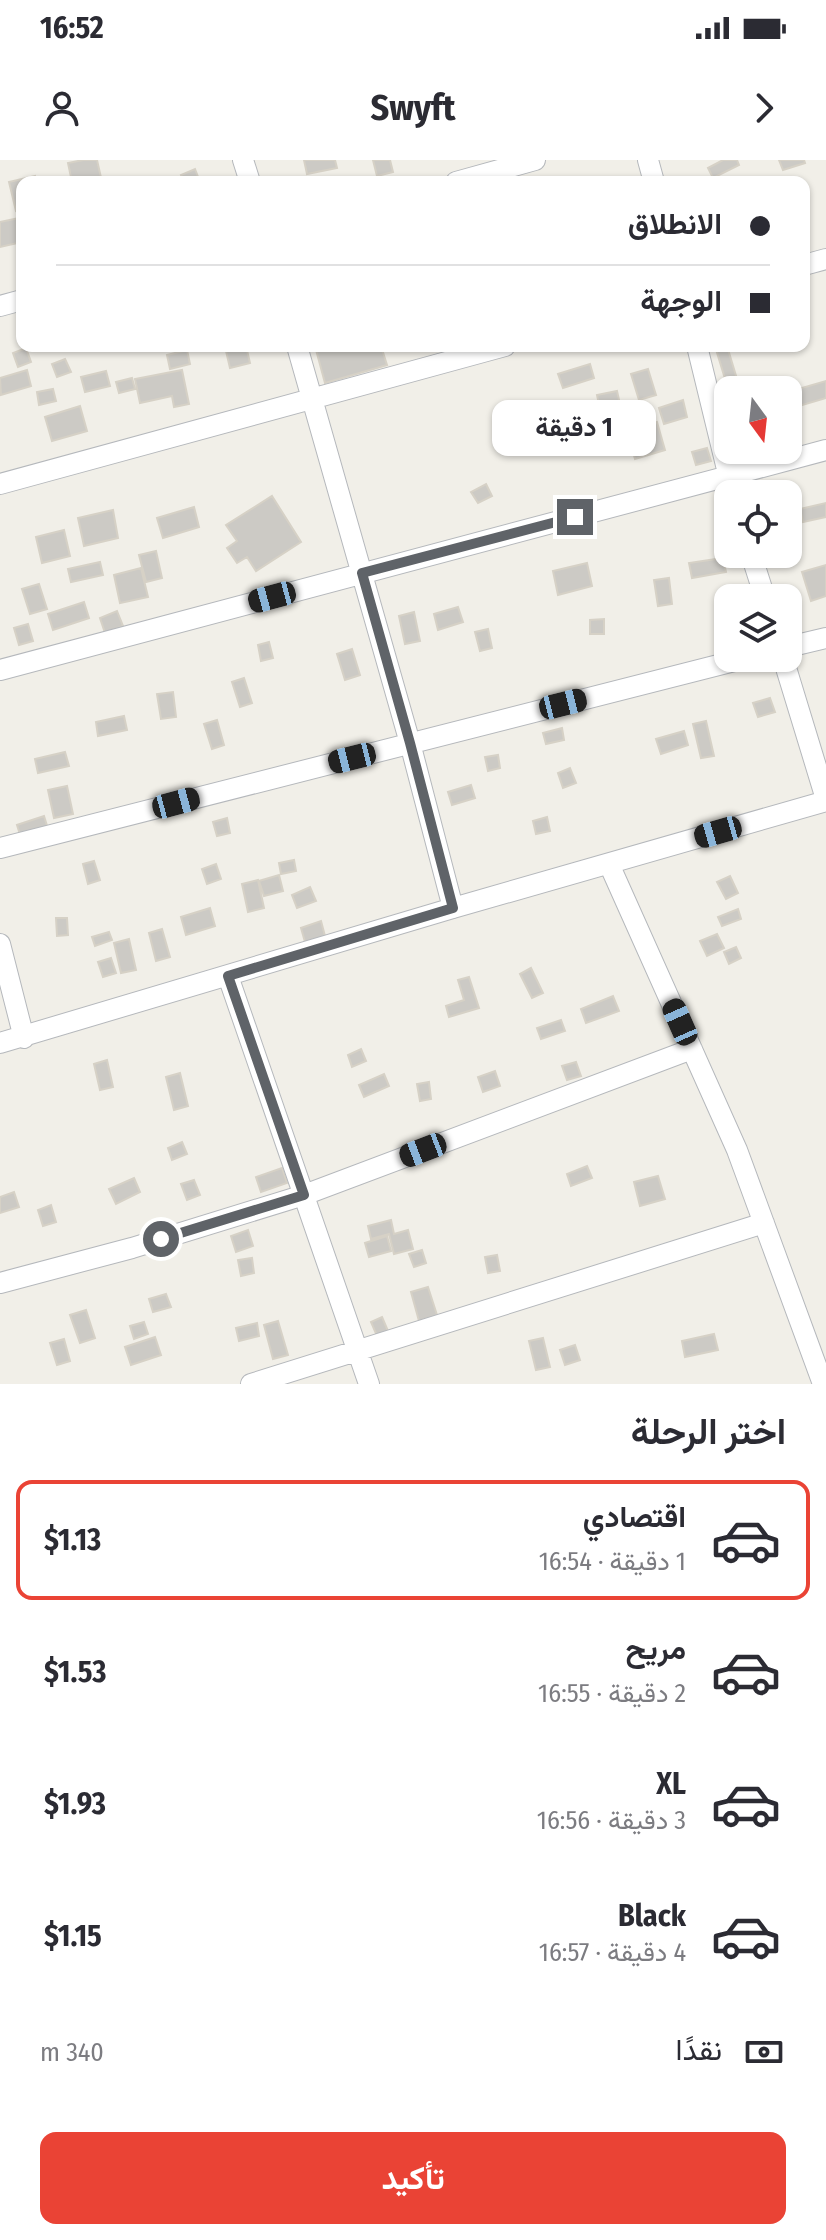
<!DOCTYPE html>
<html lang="ar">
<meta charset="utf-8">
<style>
:root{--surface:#fff;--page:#f7f7f7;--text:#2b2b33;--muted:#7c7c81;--line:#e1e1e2;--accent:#ea4335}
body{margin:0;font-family:"Fira Sans Condensed",Vazirmatn,sans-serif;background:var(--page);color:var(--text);direction:rtl;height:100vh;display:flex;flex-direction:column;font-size:30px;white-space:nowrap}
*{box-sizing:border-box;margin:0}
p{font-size:26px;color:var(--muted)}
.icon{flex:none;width:44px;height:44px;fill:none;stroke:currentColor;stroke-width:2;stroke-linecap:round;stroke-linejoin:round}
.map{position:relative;height:1224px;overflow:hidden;direction:ltr}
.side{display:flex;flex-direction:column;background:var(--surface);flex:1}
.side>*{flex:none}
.hud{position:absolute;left:16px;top:16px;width:794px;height:176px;border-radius:16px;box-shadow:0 2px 6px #0004;direction:rtl;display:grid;align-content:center;height:176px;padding:0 40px;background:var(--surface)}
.needle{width:52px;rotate:165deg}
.buttons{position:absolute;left:714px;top:216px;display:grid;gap:16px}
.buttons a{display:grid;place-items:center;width:88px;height:88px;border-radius:16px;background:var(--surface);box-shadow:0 2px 6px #0004;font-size:40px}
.end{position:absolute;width:36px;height:36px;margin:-18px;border:10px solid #5f6368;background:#fff;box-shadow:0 0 0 4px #fff}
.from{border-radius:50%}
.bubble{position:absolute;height:56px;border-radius:16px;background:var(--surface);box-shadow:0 2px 6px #0004;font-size:26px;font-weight:700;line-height:56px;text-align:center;direction:rtl}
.car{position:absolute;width:24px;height:48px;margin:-24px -12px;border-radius:10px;box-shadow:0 0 6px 2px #0007;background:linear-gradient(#222 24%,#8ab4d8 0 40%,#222 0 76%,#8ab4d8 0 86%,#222 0)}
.hud b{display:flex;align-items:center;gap:28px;height:76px;font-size:30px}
.hud b+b{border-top:2px solid var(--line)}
.hud i{width:20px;height:20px;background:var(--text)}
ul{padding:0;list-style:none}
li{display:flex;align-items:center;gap:24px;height:120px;margin:0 16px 12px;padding:0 24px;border:4px solid transparent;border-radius:16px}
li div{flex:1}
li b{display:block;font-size:30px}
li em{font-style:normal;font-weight:700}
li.active{border-color:var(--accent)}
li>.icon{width:72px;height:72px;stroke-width:1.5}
h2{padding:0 40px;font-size:36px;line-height:96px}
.pay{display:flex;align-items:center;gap:20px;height:88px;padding:0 40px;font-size:30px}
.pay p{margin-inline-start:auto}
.cta{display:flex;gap:16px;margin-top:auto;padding:16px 40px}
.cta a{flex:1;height:92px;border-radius:16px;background:var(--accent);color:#fff;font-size:32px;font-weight:700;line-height:92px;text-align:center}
.status{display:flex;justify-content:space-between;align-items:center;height:56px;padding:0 40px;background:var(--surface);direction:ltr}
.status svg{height:22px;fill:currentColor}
header{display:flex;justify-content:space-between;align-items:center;height:104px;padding:0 40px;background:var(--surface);font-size:36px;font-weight:700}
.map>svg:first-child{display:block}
</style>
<div class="status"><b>16:52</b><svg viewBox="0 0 49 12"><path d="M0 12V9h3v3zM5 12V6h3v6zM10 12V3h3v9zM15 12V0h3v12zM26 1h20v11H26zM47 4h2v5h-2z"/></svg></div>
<header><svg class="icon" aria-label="forward" viewBox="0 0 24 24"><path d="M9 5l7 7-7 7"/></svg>Swyft<svg class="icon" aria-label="person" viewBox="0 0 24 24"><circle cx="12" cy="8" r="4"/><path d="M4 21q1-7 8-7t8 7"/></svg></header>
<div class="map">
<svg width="826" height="1224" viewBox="0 0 826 1224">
<rect width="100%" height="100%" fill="#f1efe8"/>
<path fill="#cccac5" stroke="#d6d1c6" stroke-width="2" d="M 83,0 L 97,0 L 102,22 L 72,22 L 68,3 Z
M 304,0 L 335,0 L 337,8 L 307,14 Z
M 373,0 L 390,0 L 393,12 L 377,16 Z
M 723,0 L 737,0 L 739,5 L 713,18 L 708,8 Z
M 779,0 L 804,0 L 805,3 L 783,10 Z
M 195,9 L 200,22 L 184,22 L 181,15 Z
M 35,16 L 36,22 L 22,22 L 22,50 L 16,51 L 9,22 Z
M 19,58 L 22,82 L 0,87 L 0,62 Z
M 246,186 L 250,203 L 230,208 L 226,191 Z
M 315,186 L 381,186 L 387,205 L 325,223 Z
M 715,186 L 727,186 L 737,219 L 726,222 Z
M 26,188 L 31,202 L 18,207 L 13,193 Z
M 187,190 L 190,204 L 170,209 L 167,195 Z
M 65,199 L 71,212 L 57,217 L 52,204 Z
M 590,204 L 594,218 L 563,228 L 558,214 Z
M 648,209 L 656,235 L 639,240 L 631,214 Z
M 27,210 L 31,226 L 1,235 L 0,218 Z
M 182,210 L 189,244 L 174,247 L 172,236 L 140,243 L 135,219 Z
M 106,211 L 110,226 L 85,232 L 81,217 Z
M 132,218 L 135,229 L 119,233 L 116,222 Z
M 826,221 L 826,238 L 789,249 L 788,232 Z
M 53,229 L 56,241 L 39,245 L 37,232 Z
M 617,231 L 622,253 L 602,258 L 597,235 Z
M 683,240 L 687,257 L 664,264 L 659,248 Z
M 80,246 L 87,271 L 52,281 L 45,257 Z
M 657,262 L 665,290 L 635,299 L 627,271 Z
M 707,288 L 711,301 L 696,305 L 692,292 Z
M 486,324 L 492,336 L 478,343 L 471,332 Z
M 272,336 L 301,382 L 256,411 L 247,397 L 237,403 L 227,388 L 237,381 L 226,365 Z
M 826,343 L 826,357 L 803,362 L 800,349 Z
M 194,347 L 199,367 L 163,378 L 157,358 Z
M 113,350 L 118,378 L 84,386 L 78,358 Z
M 64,370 L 70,396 L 42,403 L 36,377 Z
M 156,391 L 162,418 L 146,422 L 139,395 Z
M 723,398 L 726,412 L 692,418 L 689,403 Z
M 100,402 L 103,415 L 71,422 L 68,409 Z
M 587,403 L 592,426 L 558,435 L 553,411 Z
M 826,405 L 826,436 L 811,441 L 802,412 Z
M 141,408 L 148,437 L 120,443 L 114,415 Z
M 669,418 L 672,444 L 658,446 L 654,420 Z
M 39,424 L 47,449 L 30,454 L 22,429 Z
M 84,442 L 89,458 L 53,470 L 48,454 Z
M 458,447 L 463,462 L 438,470 L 434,454 Z
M 117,451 L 123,466 L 105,473 L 100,458 Z
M 414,452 L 420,481 L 405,484 L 399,456 Z
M 604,459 L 604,474 L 590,474 L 590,460 Z
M 28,464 L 33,481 L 19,485 L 14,468 Z
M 488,469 L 492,488 L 480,491 L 475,472 Z
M 269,482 L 273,498 L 261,501 L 258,485 Z
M 352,489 L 360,515 L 345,520 L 337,494 Z
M 244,518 L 252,543 L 240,547 L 232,522 Z
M 173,532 L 176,557 L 161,559 L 157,534 Z
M 770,538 L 775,552 L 758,557 L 753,543 Z
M 124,556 L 127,570 L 98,576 L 96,562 Z
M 217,560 L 224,585 L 212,589 L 204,564 Z
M 706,561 L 714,596 L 701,598 L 693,564 Z
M 562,568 L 564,580 L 546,584 L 543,573 Z
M 684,571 L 688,585 L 661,594 L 656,579 Z
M 65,592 L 69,606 L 38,613 L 35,599 Z
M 498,595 L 500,608 L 488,611 L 485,597 Z
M 570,608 L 576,623 L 563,628 L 558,613 Z
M 471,625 L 475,638 L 452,645 L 448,632 Z
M 67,626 L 73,654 L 54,658 L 48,630 Z
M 44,656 L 49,672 L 22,681 L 17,665 Z
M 547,657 L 550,671 L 536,674 L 533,661 Z
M 227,658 L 230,673 L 217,676 L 213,662 Z
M 294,700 L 296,711 L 281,714 L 279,703 Z
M 94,701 L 100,720 L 88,724 L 83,704 Z
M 216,704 L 221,719 L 207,724 L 202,709 Z
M 279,715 L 283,731 L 264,736 L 259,721 Z
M 730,716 L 738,733 L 726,739 L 717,722 Z
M 258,720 L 264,748 L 248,752 L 242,724 Z
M 310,727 L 316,741 L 297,748 L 292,735 Z
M 210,748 L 215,766 L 186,775 L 181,757 Z
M 738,749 L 741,759 L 722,766 L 718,757 Z
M 56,758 L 67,758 L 68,775 L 57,776 Z
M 321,761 L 325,776 L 305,782 L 301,768 Z
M 162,769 L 170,797 L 156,801 L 149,773 Z
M 109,772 L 112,780 L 95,786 L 92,777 Z
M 717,774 L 724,788 L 707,796 L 700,781 Z
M 129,779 L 136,810 L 121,813 L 114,783 Z
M 736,787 L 741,798 L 729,804 L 724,792 Z
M 111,798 L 116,813 L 103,817 L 98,802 Z
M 531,808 L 543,833 L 532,838 L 520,814 Z
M 469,817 L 479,848 L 449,857 L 446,846 L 464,840 L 458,820 Z
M 613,836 L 619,851 L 586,863 L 581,849 Z
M 561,860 L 565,871 L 541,879 L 537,868 Z
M 361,889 L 366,901 L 352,907 L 348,895 Z
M 107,900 L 113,927 L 100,930 L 94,904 Z
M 576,902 L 581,916 L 567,920 L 562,906 Z
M 495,911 L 500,926 L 483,932 L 478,917 Z
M 180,913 L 188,946 L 174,950 L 166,917 Z
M 384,914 L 389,926 L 364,937 L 359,925 Z
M 429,922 L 431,939 L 420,941 L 417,924 Z
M 182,982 L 187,994 L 172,1000 L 168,988 Z
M 587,1006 L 592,1018 L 571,1026 L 567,1014 Z
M 282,1008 L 287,1023 L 261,1032 L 256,1017 Z
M 658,1016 L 665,1039 L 640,1046 L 634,1022 Z
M 134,1018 L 140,1032 L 116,1044 L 109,1029 Z
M 194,1020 L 200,1035 L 187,1040 L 181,1024 Z
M 14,1032 L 19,1047 L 0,1053 L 0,1037 Z
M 51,1045 L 56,1062 L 43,1066 L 38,1050 Z
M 391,1060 L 394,1074 L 408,1070 L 413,1089 L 394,1094 L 389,1074 L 371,1079 L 368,1066 Z
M 248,1070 L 253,1086 L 236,1092 L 231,1076 Z
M 387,1076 L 391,1091 L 369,1097 L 365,1083 Z
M 422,1090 L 426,1103 L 414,1107 L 409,1094 Z
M 497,1095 L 500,1111 L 488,1113 L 485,1097 Z
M 252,1098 L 254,1113 L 241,1116 L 238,1100 Z
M 428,1127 L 437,1155 L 419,1161 L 411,1132 Z
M 166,1134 L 171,1147 L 153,1152 L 149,1139 Z
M 86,1150 L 95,1178 L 80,1183 L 70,1155 Z
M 382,1157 L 388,1171 L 377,1176 L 371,1162 Z
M 278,1161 L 288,1195 L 273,1199 L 264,1165 Z
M 144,1162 L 148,1174 L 134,1179 L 130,1166 Z
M 257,1163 L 259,1176 L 239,1181 L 236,1168 Z
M 714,1174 L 718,1190 L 685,1197 L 682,1181 Z
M 155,1177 L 161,1195 L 131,1205 L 125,1187 Z
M 543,1178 L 550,1207 L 536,1210 L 529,1181 Z
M 64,1179 L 70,1201 L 57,1205 L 50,1183 Z
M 575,1185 L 580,1200 L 565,1205 L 560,1190 Z"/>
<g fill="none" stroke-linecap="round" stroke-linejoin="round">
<g stroke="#b5b8bc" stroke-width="22">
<path id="minor" d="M 243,0 L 250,22
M 648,0 L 654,22
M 456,22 L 535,0
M 804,105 L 826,99
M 0,146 L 22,140
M 297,186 L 410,583 L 453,748
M 697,186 L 733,334
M 0,324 L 505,186
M 751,394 L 765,438
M 788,487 L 826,478
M 783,498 L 826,639
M 0,510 L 826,290
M 0,688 L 746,498
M 609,704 L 737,990 L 823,1224
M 0,784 L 24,878
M 228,816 L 369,1224
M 0,883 L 453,748 L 826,641
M 0,1123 L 132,1088 L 304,1035 L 692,889
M 251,1224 L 764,1063"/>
</g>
<use href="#minor" stroke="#fff" stroke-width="20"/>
</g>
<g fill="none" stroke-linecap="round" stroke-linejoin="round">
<path stroke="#5f6368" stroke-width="10" d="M 161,1079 L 304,1035 L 228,816 L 453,748 L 410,583 L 362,413 L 575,357"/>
</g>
</svg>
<div class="buttons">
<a><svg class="needle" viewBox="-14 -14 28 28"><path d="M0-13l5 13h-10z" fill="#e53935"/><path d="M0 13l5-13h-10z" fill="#7c7c81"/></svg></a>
<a><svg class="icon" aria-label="locate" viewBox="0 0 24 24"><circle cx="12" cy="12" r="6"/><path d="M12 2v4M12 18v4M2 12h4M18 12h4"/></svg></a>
<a><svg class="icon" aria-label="layers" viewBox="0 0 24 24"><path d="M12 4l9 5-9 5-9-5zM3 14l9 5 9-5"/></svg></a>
</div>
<i class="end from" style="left:161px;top:1079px"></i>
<i class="end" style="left:575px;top:357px"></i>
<div class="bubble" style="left:492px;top:240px;width:164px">1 دقيقة</div>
<i class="car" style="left:272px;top:437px;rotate:255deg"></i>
<i class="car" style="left:563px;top:544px;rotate:76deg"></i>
<i class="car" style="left:352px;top:598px;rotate:256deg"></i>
<i class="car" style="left:176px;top:643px;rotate:75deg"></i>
<i class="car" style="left:718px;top:672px;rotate:254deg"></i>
<i class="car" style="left:680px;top:862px;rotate:336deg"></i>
<i class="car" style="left:423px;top:990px;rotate:249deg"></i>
<div class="hud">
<b><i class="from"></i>الانطلاق</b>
<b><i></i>الوجهة</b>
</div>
</div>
<section class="side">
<h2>اختر الرحلة</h2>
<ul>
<li class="active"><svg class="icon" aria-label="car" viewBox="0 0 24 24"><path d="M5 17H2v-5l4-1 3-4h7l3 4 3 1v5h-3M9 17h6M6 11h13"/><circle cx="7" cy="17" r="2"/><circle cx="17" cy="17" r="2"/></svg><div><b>اقتصادي</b><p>1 دقيقة · 16:54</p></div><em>$1.13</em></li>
<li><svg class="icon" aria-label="car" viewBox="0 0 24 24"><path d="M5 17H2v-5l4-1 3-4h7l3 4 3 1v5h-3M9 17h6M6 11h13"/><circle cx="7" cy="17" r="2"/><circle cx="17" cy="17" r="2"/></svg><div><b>مريح</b><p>2 دقيقة · 16:55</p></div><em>$1.53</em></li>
<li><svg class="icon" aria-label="car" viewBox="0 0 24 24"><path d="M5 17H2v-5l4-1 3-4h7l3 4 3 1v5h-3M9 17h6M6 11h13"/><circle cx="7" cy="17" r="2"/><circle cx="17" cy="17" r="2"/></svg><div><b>XL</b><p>3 دقيقة · 16:56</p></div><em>$1.93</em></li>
<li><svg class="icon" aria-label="car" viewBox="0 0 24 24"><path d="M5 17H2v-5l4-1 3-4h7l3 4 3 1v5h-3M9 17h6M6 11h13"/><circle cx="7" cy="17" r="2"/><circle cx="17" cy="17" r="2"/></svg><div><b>Black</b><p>4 دقيقة · 16:57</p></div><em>$1.15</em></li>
</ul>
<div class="pay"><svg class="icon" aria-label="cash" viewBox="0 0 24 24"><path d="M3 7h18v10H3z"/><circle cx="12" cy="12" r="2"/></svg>نقدًا<p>340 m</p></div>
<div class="cta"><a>تأكيد</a></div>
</section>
